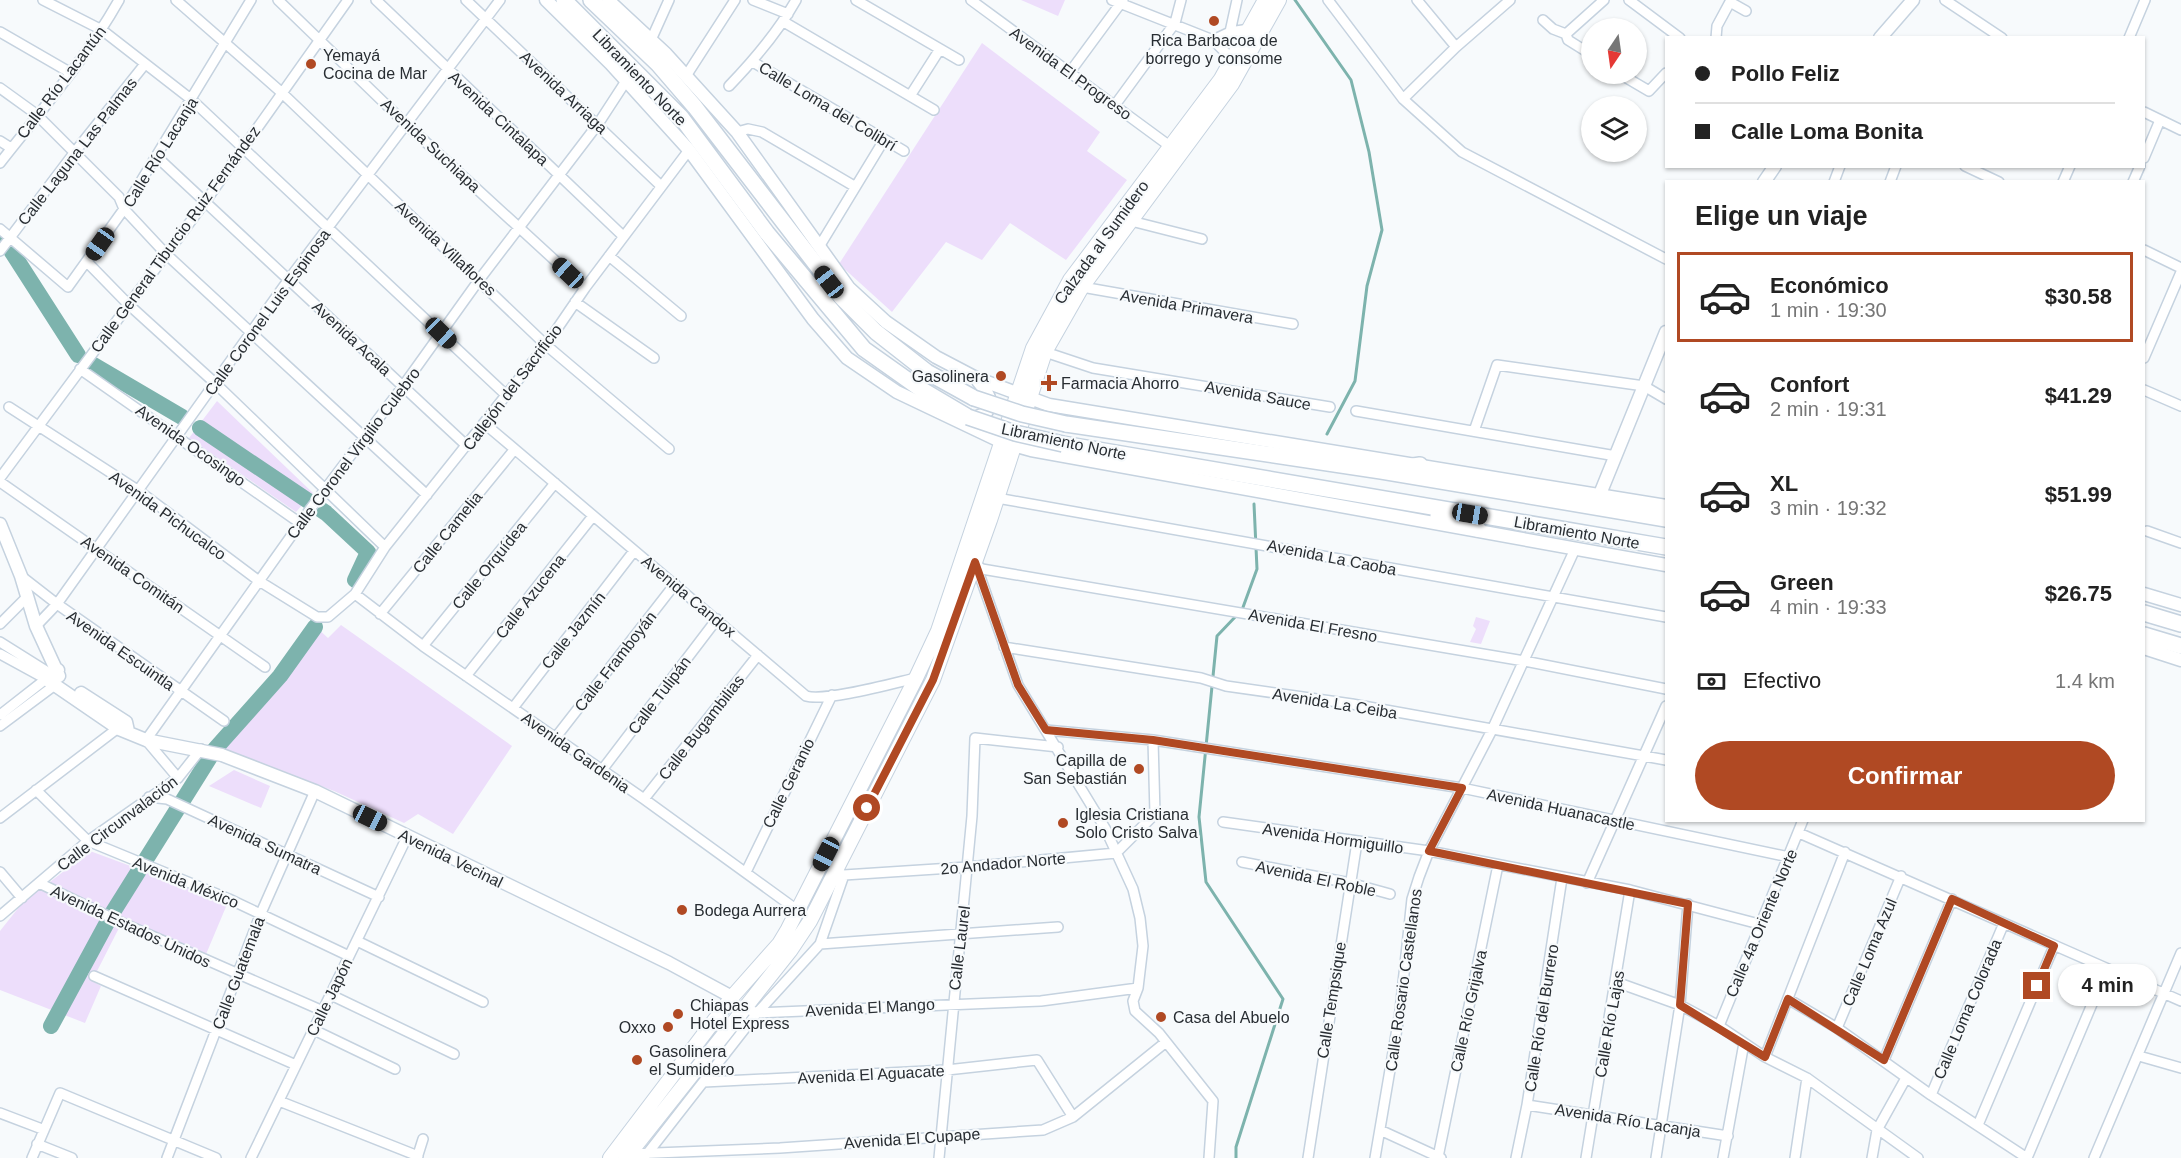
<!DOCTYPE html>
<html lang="es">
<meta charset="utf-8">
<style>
:root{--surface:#fff;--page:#f2f2f2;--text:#222;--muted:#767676;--line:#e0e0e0;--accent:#b04923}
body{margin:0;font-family:Arial,sans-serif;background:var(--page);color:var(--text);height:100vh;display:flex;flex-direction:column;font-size:22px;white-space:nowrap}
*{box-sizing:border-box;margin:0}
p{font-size:20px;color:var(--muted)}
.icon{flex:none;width:33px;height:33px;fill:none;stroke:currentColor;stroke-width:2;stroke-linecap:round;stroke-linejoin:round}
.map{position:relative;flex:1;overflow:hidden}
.panel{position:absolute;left:1665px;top:180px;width:480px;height:642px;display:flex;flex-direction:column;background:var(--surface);border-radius:0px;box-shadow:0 2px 4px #0004}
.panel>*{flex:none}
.hud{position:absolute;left:1665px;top:36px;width:480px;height:132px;border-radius:0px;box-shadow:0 2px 4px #0004;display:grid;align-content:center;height:132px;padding:0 30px;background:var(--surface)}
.needle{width:39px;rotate:193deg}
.controls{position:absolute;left:1581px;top:18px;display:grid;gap:12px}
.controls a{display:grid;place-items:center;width:66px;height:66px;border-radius:50%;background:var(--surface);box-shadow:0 2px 4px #0004;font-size:30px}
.end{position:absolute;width:27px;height:27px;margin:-14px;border:8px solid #b04923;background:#fff;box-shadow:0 0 0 3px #fff}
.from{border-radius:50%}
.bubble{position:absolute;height:42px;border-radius:21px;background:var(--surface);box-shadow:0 2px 4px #0004;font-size:20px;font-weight:700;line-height:42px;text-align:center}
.car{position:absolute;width:18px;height:36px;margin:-18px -9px;border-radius:8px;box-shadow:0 0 4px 2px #0007;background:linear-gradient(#222 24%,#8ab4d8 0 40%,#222 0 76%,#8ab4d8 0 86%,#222 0)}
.hud b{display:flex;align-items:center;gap:21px;height:57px;font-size:22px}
.hud b+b{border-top:2px solid var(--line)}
.hud i{width:15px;height:15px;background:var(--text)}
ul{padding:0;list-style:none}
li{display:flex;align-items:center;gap:18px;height:90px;margin:0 12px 9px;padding:0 18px;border:3px solid transparent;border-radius:0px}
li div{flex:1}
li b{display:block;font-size:22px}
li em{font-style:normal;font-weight:700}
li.on{border-color:var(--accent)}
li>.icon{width:54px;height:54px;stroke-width:1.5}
h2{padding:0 30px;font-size:27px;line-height:72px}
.pay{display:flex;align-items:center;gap:15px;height:66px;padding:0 30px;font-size:22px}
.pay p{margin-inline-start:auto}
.action{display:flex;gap:12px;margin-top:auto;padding:12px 30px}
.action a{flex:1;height:69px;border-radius:36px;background:var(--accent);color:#fff;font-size:24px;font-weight:700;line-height:69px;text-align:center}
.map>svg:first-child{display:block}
</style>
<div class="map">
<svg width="2181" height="1158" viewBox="0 0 2181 1158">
<rect width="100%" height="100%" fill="#f7fafc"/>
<path fill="#eddefb" d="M 1021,0 L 1065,0 L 1058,16 Z
M 982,43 L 1100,132 L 1087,151 L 1127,180 L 1066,260 L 1010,223 L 982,260 L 946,242 L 892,312 L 839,264 Z
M 217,401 L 313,493 L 296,512 L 189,438 Z
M 1476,617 L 1490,621 L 1481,644 L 1470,642 L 1476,629 L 1473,626 Z
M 341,625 L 512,746 L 453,834 L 418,814 L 404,823 L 334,791 L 223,749 L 317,628 L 328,638 Z
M 234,770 L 270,786 L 261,808 L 209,786 Z
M 90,851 L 228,902 L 204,959 L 46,885 Z
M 35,887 L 119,928 L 92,981 L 101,986 L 85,1023 L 0,990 L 0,931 Z"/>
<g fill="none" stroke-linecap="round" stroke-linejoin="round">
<path stroke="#7db3ad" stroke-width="3" d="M 1295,0 L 1351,80 L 1369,152 L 1382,230 L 1367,286 L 1355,381 L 1327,434
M 1242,610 L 1257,569 L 1254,504
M 1236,1158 L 1236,1147 L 1283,999 L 1206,882 L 1199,817 L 1217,636 L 1237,615"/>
<path stroke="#7db3ad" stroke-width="16" d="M 0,239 L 10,249 L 78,355
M 90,363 L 182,417
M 200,428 L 326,513 L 368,552 L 355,580
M 113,912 L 215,749 L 280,676 L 315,627
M 51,1026 L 109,919"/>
<g stroke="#c5d2df" stroke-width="12">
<path id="minor" d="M 43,0 L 102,30 L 192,100 L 506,395
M 176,0 L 281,92 L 546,345 L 669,449
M 278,0 L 406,124 L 585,288
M 376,0 L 623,236
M 466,0 L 661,186
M 753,0 L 788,14
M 856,0 L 959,60
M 971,0 L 1171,147
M 1112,0 L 1213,40 L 1232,59
M 1328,0 L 1403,99 L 1462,152 L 1666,259
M 1417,0 L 1456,47
M 1629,0 L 1680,38
M 1945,0 L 2002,38
M 1730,2 L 1746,11
M 1543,20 L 1553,29 L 1566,34
M 784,22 L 934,110
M 0,32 L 71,73
M 1230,32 L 1237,0
M 1716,38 L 1717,26 L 1731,0
M 2129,38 L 2145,0
M 651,40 L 669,0
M 1213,40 L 1230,32 L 1249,29
M 1592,55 L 1568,40 L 1566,34 L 1604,0
M 753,62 L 904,151
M 1070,72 L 1123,0
M 1620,74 L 1649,91 L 1666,73
M 686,76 L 735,0
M 729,86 C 754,60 778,32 796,0
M 0,88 L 36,114 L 119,197 L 124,209 L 166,254 L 427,495
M 910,96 L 940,49
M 1403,99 L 1456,47 L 1510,0
M 1115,105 L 1175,23 L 1181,0
M 2144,112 L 2181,130
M 737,132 L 748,129 L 762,132 L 854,186
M 0,141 L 11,148
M 157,157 L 467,446
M 2144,158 L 2160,120
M 0,163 C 41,111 87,57 119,0
M 1965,166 L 1999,182
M 1834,182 L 1840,166
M 1890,182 L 1896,166
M 2063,182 L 2070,166
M 2133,182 L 2140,166
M 1131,221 L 1202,239
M 0,229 L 68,287 L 124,209 L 251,0
M 819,247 L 884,140
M 2144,250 L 2181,268
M 0,251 L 74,153 L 145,64
M 609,256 L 681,316
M 87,262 L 128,304 L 215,383 L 385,547
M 1082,287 L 1293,324
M 575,302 L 654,358
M 1045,352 L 1093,368 L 1330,407
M 2144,358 L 2181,272
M 80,369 L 300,523
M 2144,390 L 2181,406
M 9,407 L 139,491 L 259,581 L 317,617 L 328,617 L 355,594 L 385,547 L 546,345 L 585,288 L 689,150
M 1356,411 L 1616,456
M 485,424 L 806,696 C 825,702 894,683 916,678
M 1474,431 L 1497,365 L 1644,386 L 1666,399
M 0,478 L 205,202 L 348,0
M 0,482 L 265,667
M 997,498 L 1666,617
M 2147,531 L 2181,543
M 973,562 L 982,569 L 1524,661 L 1666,689
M 976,565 L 1018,685 L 1105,828 L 1133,889 L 1140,918 L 1143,946 L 1138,988 L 1133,1001 L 1135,1011 L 1159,1033 L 1213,1101 L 1209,1158
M 21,576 L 57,604 L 224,721
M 355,594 L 423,646 L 644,799 L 797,910
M 380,614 L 514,450
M 0,624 L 27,597
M 36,626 L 57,604 L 289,279 L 500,0
M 0,642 L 51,674
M 423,646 L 555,483
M 1004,647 L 1201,678 L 1226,686 L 1352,704 L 1666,760
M 0,654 L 46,679 L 0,715
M 466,676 L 593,516
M 513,708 L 634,551
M 0,726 L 55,685
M 1046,730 L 1153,740 L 1462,788 L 1789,857
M 556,737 L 675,584
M 602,770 L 717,619
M 178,778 L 146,740 L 311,508 L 403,386 L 479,280 L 598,124 L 626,81
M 36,790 L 88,841 L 229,899 L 349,956
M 149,797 L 167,799 L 379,897
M 644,799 L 758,655
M 0,818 L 122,725
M 1223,822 L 1429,851 L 1630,890 L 1759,924
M 1799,833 L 2181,1001
M 1242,862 L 1350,883 L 1390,894
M 0,872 L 22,898
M 746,872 L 832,695
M 835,872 L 844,875 L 967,867 L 1116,853 L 1155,814 L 1153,740
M 39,883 L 118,921 L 323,1011
M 1587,883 L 1666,706
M 0,916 L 88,841 L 178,778 L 201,749
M 357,941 L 483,1002
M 820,944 L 1058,927
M 94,976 L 296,1065
M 1616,982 L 1680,1005 L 1719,1026 L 1765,1057 L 1807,1078 L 1918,1158
M 331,995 L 454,1054
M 1788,999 L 1837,1028 L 1931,1095 L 2027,1158
M 745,1008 L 757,1013 L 1041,1001 L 1138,988
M 1719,1026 L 1803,820
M 1837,1028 L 1901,876
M 314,1030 L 395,1069
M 2139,1056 L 2181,1068
M 1765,1057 L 1845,852
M 1884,1060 L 1952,899
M 704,1082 L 947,1070 L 1037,1060 L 1073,1117
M 1931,1095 L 2004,923
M 279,1101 L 418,1156
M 1527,1105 L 1728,1136
M 0,1113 L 42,1129
M 1978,1125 L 2054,946
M 1380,1130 L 1441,1158
M 37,1144 L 72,1158
M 630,1154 L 780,1148 L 1043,1130 L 1073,1117 L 1166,1042
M 647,1154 L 757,1013 L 820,944 L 844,875
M 1438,1157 L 1498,865
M 32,1158 L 60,1093 L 216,1158
M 167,1158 L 261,913 L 315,791
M 251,1158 L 407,837
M 417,1158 L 423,1139
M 939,1158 L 972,816 L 975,738 L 1058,747
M 1308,1158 L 1357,842
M 1375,1158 L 1400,1011 L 1412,899 L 1419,877 L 1429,851 L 1492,730 L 1575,549
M 1516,1158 L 1527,1105 L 1562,878
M 1586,1158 L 1630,890
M 1656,1158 L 1680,1005 L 1688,904
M 1723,1158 L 1744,1043
M 1795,1158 L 1807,1078
M 1872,1158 L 1877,1130 L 1906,1078
M 2027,1158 L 2106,971
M 2094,1158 L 2181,953"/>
</g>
<g stroke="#c5d2df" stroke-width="15">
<path id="tertiary" d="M 546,0 L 611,64 L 689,150 L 813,319 L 847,358 L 897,392 L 1002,442 L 1031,450 L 1666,565
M 608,0 L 666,54 L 737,132 L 849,288 L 886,322 L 936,357 L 976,378 L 1049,405 L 1666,506
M 1880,38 L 1913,0
M 1764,182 L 1775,166
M 971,419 L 985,414 C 995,401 987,392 978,381
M 1600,494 L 1666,332
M 0,524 L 21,576 L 36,626 L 59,676
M 2144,594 L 2181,605
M 2144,648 L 2181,660
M 58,670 L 46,679 L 119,729 L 146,740 L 222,755 L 315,791 L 669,963 L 732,997
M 81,693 L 126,722 L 128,731"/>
</g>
<g stroke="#c5d2df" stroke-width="16">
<path id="secondary" d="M 610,1158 L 732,997 L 779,944 L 788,929 L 916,678 L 938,631 L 1033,348 L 1070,280 L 1221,79 L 1265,0
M 626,1158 L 790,951 L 810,921 L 933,680 L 990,520 L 1045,352 L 1082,287 L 1232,84 L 1279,0"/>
</g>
<g stroke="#c5d2df" stroke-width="18">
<path id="trunk" d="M 564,0 L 681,117 L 767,233 L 864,349 L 919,388 L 968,417
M 591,0 L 658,64 L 695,107 L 841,297 L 876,332 L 927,372 L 974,398
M 1066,424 L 1381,471 L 1666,519
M 1063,444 L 1666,547
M 1393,469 L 1420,465
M 1438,516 L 1478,529
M 2144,613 L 2181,624
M 2144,635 L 2181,646"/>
</g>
<use href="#minor" stroke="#fff" stroke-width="9"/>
<use href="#tertiary" stroke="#fff" stroke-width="12"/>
<use href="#secondary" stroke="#fff" stroke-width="14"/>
<use href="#trunk" stroke="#fff" stroke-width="15"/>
<g stroke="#c5d2df" stroke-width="18" stroke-linecap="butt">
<path id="trunk-bridge" d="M 974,398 L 1022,414 L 1066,424
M 968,417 L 1015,433 L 1063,444"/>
</g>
<use href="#trunk-bridge" stroke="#fff" stroke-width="15"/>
</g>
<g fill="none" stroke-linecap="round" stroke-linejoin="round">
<path stroke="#b04923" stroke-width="8" d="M 867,808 L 933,680 L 975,562 L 1018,685 L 1046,730 L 1153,740 L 1462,788 L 1429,851 L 1688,904 L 1680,1005 L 1765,1057 L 1788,999 L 1884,1060 L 1952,899 L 2054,946 L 2037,986"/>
</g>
<g fill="#b04923" stroke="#f7fafc" stroke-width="2">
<circle cx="1214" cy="21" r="6"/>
<circle cx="311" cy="64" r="6"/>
<circle cx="1001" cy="376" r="6"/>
<path d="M1046 374h6v6h6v6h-6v6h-6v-6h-6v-6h6z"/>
<circle cx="1139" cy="769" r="6"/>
<circle cx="1063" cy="823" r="6"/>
<circle cx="682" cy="910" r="6"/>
<circle cx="678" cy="1014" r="6"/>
<circle cx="1161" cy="1017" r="6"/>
<circle cx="668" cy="1027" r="6"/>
<circle cx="637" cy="1060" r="6"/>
</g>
<g text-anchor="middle" stroke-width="4.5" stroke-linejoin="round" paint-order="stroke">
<g font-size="16" fill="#282d32" stroke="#f7fafc" text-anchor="start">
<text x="1214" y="46" text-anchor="middle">Rica Barbacoa de<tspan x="1214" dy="18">borrego y consome</tspan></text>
<text x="323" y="61">Yemayá<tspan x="323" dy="18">Cocina de Mar</tspan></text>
<text x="989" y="382" text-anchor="end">Gasolinera</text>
<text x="1061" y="389">Farmacia Ahorro</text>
<text x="1127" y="766" text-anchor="end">Capilla de<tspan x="1127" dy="18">San Sebastián</tspan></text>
<text x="1075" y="820">Iglesia Cristiana<tspan x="1075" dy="18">Solo Cristo Salva</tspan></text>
<text x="694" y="916">Bodega Aurrera</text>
<text x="690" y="1011">Chiapas<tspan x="690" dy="18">Hotel Express</tspan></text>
<text x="1173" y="1023">Casa del Abuelo</text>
<text x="656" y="1033" text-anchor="end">Oxxo</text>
<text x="649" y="1057">Gasolinera<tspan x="649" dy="18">el Sumidero</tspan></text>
</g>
<g font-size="16" fill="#282d32" stroke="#f7fafc">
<text transform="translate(1071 73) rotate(36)" y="6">Avenida El Progreso</text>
<text transform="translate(640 77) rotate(46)" y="6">Libramiento Norte</text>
<text transform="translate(61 82) rotate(-53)" y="6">Calle Río Lacantún</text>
<text transform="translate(564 92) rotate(43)" y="6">Avenida Arriaga</text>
<text transform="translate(828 106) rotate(31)" y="6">Calle Loma del Colibrí</text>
<text transform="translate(499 118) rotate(43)" y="6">Avenida Cintalapa</text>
<text transform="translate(431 145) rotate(43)" y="6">Avenida Suchiapa</text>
<text transform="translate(77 151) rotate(-52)" y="6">Calle Laguna Las Palmas</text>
<text transform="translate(160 152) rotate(-58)" y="6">Calle Río Lacanja</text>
<text transform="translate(175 239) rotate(-54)" y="6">Calle General Tiburcio Ruiz Fernández</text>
<text transform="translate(1101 242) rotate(-54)" y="6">Calzada al Sumidero</text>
<text transform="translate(446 248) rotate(43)" y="6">Avenida Villaflores</text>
<text transform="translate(1187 306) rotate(10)" y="6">Avenida Primavera</text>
<text transform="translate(267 312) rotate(-54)" y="6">Calle Coronel Luis Espinosa</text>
<text transform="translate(352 338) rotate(43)" y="6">Avenida Acala</text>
<text transform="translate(512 387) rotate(-53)" y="6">Callejón del Sacrificio</text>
<text transform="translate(1258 395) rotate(10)" y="6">Avenida Sauce</text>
<text transform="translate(1064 441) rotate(12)" y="6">Libramiento Norte</text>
<text transform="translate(191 445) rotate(35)" y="6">Avenida Ocosingo</text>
<text transform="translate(353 453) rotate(-53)" y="6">Calle Coronel Virgilio Culebro</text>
<text transform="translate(168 515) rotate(36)" y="6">Avenida Pichucalco</text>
<text transform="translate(447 532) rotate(-51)" y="6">Calle Camelia</text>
<text transform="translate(1577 532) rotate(10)" y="6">Libramiento Norte</text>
<text transform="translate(1332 557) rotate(11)" y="6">Avenida La Caoba</text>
<text transform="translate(489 565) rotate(-51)" y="6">Calle Orquídea</text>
<text transform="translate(133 574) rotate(35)" y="6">Avenida Comitán</text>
<text transform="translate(530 596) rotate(-52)" y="6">Calle Azucena</text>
<text transform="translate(689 596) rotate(40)" y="6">Avenida Candox</text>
<text transform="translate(1313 625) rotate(10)" y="6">Avenida El Fresno</text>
<text transform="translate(573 630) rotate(-52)" y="6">Calle Jazmín</text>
<text transform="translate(121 650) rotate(35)" y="6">Avenida Escuintla</text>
<text transform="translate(615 661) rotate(-52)" y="6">Calle Framboyán</text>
<text transform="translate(659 695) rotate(-53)" y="6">Calle Tulipán</text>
<text transform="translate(1335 703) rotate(9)" y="6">Avenida La Ceiba</text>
<text transform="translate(701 727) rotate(-52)" y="6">Calle Bugambilias</text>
<text transform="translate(576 752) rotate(35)" y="6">Avenida Gardenia</text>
<text transform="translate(788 783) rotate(-64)" y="6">Calle Geranio</text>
<text transform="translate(1561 809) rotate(12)" y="6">Avenida Huanacastle</text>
<text transform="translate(117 823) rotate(-37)" y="6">Calle Circunvalación</text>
<text transform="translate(1333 838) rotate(8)" y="6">Avenida Hormiguillo</text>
<text transform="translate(265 844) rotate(25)" y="6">Avenida Sumatra</text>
<text transform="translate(451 858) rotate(26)" y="6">Avenida Vecinal</text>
<text transform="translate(1003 863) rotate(-5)" y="6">2o Andador Norte</text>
<text transform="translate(1316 878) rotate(12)" y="6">Avenida El Roble</text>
<text transform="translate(186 882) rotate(22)" y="6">Avenida México</text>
<text transform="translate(1761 923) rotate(-67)" y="6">Calle 4a Oriente Norte</text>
<text transform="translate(131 926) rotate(25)" y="6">Avenida Estados Unidos</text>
<text transform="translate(959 948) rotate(-83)" y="6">Calle Laurel</text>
<text transform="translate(1869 952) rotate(-67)" y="6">Calle Loma Azul</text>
<text transform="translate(238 973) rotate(-69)" y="6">Calle Guatemala</text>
<text transform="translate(1403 980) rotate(-82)" y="6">Calle Rosario Castellanos</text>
<text transform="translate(329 997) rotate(-64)" y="6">Calle Japón</text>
<text transform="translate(1331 1000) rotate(-81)" y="6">Calle Tempsique</text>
<text transform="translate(870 1007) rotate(-3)" y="6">Avenida El Mango</text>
<text transform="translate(1967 1009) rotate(-67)" y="6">Calle Loma Colorada</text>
<text transform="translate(1468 1011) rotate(-78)" y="6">Calle Río Grijalva</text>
<text transform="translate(1541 1018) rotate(-81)" y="6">Calle Río del Burrero</text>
<text transform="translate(1609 1024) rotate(-80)" y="6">Calle Río Lajas</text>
<text transform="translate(871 1074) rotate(-3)" y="6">Avenida El Aguacate</text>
<text transform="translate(1628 1120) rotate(9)" y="6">Avenida Río Lacanja</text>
<text transform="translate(912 1138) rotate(-4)" y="6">Avenida El Cupape</text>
</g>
</g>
</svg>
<div class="controls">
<a><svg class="needle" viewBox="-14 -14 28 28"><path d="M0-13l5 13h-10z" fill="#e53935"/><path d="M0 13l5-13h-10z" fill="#767676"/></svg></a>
<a><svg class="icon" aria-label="layers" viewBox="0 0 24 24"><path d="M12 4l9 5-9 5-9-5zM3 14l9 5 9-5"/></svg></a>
</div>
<i class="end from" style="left:867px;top:808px"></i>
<i class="end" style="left:2037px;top:986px"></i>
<div class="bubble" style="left:2058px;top:964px;width:99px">4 min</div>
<i class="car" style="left:100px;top:244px;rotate:215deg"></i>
<i class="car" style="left:568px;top:273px;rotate:313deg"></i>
<i class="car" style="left:829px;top:282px;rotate:322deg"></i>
<i class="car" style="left:441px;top:333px;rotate:134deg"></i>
<i class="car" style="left:1470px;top:514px;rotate:100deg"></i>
<i class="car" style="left:370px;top:818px;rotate:116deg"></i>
<i class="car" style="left:826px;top:854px;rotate:207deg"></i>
<div class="hud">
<b><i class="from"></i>Pollo Feliz</b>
<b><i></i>Calle Loma Bonita</b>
</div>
<section class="panel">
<h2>Elige un viaje</h2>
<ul>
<li class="on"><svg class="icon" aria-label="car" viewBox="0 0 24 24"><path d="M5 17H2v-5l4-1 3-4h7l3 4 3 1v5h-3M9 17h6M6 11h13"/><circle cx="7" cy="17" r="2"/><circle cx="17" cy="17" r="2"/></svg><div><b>Económico</b><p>1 min · 19:30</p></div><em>$30.58</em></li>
<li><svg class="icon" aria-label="car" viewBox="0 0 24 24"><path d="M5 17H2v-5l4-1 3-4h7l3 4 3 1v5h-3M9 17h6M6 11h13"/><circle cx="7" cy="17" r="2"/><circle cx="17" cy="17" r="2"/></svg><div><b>Confort</b><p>2 min · 19:31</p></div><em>$41.29</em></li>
<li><svg class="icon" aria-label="car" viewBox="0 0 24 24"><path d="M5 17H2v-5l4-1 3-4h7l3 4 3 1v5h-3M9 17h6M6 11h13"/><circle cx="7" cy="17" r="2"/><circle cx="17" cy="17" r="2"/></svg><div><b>XL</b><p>3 min · 19:32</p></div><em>$51.99</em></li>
<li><svg class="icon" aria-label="car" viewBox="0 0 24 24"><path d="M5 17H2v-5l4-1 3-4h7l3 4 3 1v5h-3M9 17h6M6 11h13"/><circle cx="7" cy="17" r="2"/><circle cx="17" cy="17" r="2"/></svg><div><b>Green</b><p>4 min · 19:33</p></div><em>$26.75</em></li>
</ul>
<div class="pay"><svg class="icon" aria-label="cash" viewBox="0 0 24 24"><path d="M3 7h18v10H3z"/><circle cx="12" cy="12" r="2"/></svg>Efectivo<p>1.4 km</p></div>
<div class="action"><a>Confirmar</a></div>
</section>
</div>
